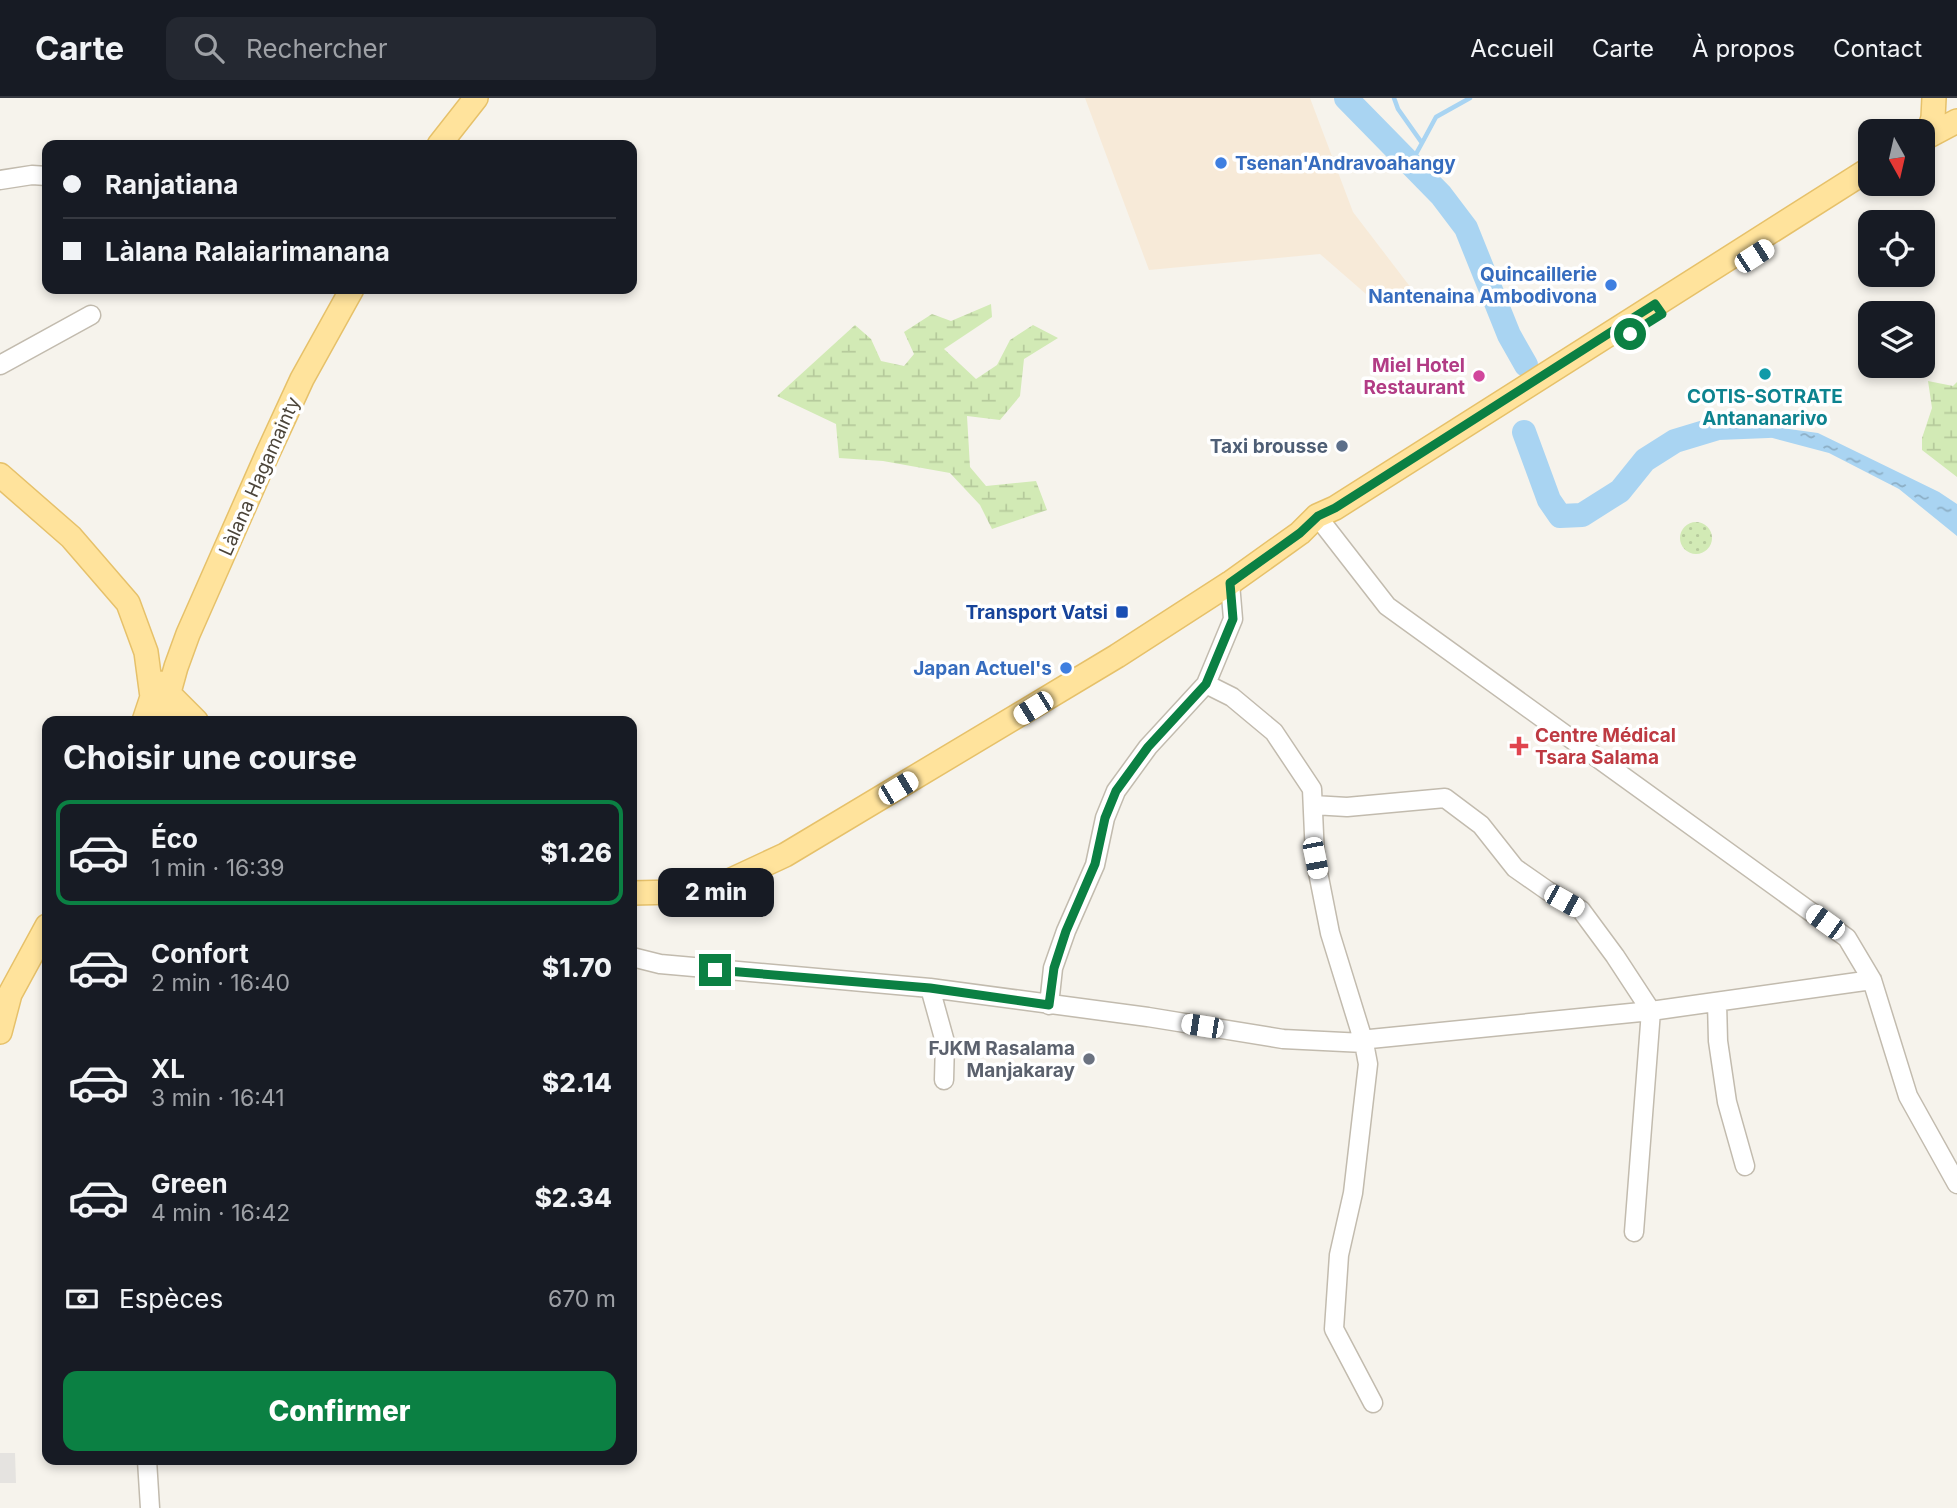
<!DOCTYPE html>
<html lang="fr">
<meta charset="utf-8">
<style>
:root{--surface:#171b24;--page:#242831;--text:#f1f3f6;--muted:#9ea1a6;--line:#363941;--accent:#0b8043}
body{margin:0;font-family:Inter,sans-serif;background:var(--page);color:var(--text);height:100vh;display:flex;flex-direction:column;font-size:26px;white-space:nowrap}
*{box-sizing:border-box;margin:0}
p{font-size:23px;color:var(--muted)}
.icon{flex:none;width:38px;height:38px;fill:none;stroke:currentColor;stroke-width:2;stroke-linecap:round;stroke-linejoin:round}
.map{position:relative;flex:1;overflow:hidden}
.panel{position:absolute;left:42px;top:618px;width:595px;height:749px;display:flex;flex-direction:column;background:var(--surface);border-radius:14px;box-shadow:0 4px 10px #0003}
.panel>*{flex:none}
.top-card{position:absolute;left:42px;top:42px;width:595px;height:154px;border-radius:14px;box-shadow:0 4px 10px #0003;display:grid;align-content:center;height:154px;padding:0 21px;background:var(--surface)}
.needle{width:46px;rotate:172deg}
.tools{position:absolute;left:1858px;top:21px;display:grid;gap:14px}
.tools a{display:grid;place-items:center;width:77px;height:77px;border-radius:14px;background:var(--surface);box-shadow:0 4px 10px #0003;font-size:35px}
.end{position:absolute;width:32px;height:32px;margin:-16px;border:9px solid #0b8043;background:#fff;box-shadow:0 0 0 4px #fff}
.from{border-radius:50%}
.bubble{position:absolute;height:49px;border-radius:14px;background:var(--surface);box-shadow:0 4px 10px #0003;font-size:23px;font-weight:800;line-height:49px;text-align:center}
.car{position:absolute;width:21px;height:42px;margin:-21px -10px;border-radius:9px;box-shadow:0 0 5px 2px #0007;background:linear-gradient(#fff 24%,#345 0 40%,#fff 0 76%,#345 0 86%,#fff 0)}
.top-card b{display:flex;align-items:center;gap:24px;height:66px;font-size:26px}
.top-card b+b{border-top:2px solid var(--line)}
.top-card i{width:18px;height:18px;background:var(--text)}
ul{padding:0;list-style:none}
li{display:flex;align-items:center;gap:21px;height:105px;margin:0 14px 10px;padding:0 7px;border:4px solid transparent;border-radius:14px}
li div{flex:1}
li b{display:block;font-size:26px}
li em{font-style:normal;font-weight:800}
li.current{border-color:var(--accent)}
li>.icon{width:63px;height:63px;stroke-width:1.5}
h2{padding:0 21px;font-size:32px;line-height:84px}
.pay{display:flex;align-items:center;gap:18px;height:77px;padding:0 21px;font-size:26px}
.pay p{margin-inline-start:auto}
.button{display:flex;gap:14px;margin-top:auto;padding:14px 21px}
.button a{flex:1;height:80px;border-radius:14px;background:var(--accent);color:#fff;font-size:28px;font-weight:800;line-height:80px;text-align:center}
header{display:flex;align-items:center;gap:42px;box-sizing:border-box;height:98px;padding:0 35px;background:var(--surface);border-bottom:2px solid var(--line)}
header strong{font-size:33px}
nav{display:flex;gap:38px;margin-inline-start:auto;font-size:24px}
.search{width:490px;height:63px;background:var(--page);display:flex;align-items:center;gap:18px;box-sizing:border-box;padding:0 24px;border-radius:14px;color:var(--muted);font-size:26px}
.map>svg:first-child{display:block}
</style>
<header>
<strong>Carte</strong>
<div class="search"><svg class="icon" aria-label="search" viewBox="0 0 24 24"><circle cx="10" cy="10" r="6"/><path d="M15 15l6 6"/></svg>Rechercher</div>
<nav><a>Accueil</a><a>Carte</a><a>À propos</a><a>Contact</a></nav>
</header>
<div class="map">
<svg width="1957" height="1410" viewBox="0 0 1957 1410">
<defs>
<pattern id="wetland-marsh" width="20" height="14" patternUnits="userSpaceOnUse" patternTransform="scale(1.75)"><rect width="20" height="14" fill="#d2eab5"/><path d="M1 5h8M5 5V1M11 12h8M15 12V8" fill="none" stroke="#b6ca9c"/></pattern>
<pattern id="garden-dots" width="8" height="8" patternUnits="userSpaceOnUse" patternTransform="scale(1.75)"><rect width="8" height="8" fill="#d2eab5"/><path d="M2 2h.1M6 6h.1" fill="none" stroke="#b6ca9c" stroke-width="1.8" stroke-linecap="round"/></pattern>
<pattern id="water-ripples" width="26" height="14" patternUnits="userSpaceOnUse" patternTransform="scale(1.75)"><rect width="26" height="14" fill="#a9d4f2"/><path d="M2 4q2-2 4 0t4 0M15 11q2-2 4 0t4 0" fill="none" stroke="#8caec5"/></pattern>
</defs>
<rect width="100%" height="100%" fill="#f6f3ec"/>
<path fill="#f7ead8" d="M 1085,0 L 1310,0 L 1353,114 L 1418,199 L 1381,209 L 1320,156 L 1149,172 Z"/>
<path fill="url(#wetland-marsh)" d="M 991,206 L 992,219 L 944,251 L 976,281 L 997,267 L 1010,242 L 1033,227 L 1058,240 L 1024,261 L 1020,298 L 1000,322 L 967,318 L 970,369 L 986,388 L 1036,383 L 1047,412 L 992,431 L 980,407 L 950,375 L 883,363 L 839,360 L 836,326 L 777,298 L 855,227 L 871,241 L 881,263 L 904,268 L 914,256 L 904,234 L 932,216 L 951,223 Z
M 1928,283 L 1953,288 L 1957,284 L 1957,379 L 1922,352 L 1922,340 L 1932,310 Z"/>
<path fill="url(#garden-dots)" d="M1680 440a16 16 0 1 1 32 0a16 16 0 1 1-32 0Z"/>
<path fill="#e5e3e0" d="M 0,1355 L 15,1355 L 16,1385 L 0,1385 Z"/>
<path fill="url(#water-ripples)" d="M 1768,328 L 1818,335 L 1939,394 L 1957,406 L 1957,438 L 1899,391 L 1829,355 L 1765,338 Z"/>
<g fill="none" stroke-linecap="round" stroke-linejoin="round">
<path stroke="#a9d4f2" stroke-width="4.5" d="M 1394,0 L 1398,11 L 1422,45 L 1411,65
M 1422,45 L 1436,19 L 1470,0"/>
<path stroke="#a9d4f2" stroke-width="24" d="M 1346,0 L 1441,97 L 1466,130 L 1509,237 L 1526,267
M 1524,334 L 1549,402 L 1560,418 L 1582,417 L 1620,393 L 1645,362 L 1675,343 L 1718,330 L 1768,328"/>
<g stroke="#c2bbae" stroke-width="21">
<path id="minor" d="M 0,82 L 32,77 L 47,78
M 0,267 L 91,217
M 1317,418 L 1387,508 L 1847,840 L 1872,882 L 1908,998 L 1957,1086
M 1206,586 L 1232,599 L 1274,634 L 1312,691 L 1315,759 L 1330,835 L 1364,945 L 1368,966 L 1353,1095 L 1339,1157 L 1334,1231 L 1373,1305
M 1313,707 L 1347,709 L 1445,700 L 1481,727 L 1515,770 L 1548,793 L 1581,812 L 1615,858 L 1651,913 L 1634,1134
M 632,859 L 660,866 L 930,890 L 1148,919 L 1283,941 L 1364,945 L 1370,941 L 1651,913 L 1872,882
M 930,890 L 945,944 L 944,982
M 1717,904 L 1718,943 L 1727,1004 L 1745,1068
M 1049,907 L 1053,870 L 1066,833 L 1095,767 L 1105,720 L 1116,693 L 1148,649 L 1206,586 L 1233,521 L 1230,485
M 147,1362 L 150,1410"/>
</g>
<g stroke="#e6c16a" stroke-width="26">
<path id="major" d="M 1927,38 L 1933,20 L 1934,0
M 1923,41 L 1957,23
M 439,47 L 476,0
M 0,377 L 71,439 L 128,505 L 146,554 L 152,599 L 144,623
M 163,585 L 169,596 L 196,623
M 161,623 L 176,569 L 188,536 L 267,357 L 302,281 L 352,191
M 632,795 L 677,794 L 727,784 L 785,757 L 1117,558 L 1230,485 L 1300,435 L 1317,418 L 1335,410 L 1871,70
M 0,934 L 10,896 L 47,828"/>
</g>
<use href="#minor" stroke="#fff" stroke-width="18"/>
<use href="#major" stroke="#ffe39c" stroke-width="23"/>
</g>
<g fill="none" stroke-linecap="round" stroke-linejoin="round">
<path stroke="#0b8043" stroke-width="9" d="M 715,872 L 930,890 L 1049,907 L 1054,870 L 1066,833 L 1095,766 L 1105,720 L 1116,693 L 1148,649 L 1206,586 L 1233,521 L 1230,485 L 1300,435 L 1318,418 L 1335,410 L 1655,206 L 1662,216 L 1630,236"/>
</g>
<g fill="#3f7fe0" stroke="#fff" stroke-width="2.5">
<circle cx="1221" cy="65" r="7"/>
<circle cx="1611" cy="187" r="7"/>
<circle cx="1066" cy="570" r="7"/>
</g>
<circle fill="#0f9aa8" stroke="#fff" stroke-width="2.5" cx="1765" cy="276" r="7"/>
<circle fill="#d1479c" stroke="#fff" stroke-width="2.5" cx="1479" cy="278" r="7"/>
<circle fill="#5c6f8a" stroke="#fff" stroke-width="2.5" cx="1342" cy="348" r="7"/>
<rect fill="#1a4fb4" stroke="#fff" stroke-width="2.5" x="1115" y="507" width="14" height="14" rx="3.5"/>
<path fill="#e0444e" stroke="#fff" stroke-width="2.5" d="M1515.5 637.5h7v7h7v7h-7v7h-7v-7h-7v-7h7z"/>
<circle fill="#6b7280" stroke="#fff" stroke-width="2.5" cx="1089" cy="961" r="7"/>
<g text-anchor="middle" stroke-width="7" stroke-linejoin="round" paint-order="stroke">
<g font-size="19" font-weight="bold" fill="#366cbe" stroke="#fff" text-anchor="end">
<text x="1235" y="72" text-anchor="start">Tsenan'Andravoahangy</text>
<text x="1597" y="183">Quincaillerie<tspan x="1597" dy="22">Nantenaina Ambodivona</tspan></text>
<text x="1052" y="577">Japan Actuel's</text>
</g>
<g font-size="19" font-weight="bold" fill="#b23c85" stroke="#fff" text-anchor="end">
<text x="1465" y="274">Miel Hotel<tspan x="1465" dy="22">Restaurant</tspan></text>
</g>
<g font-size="19" font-weight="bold" fill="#0d838f" stroke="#fff">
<text x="1765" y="305">COTIS-SOTRATE<tspan x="1765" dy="22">Antananarivo</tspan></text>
</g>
<g font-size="19" font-weight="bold" fill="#4e5e75" stroke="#fff" text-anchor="end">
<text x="1328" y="355">Taxi brousse</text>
</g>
<g font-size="19" fill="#4b4439" stroke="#fff">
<text transform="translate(259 378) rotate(-66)" y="7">Làlana Hagamainty</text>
</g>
<g font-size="19" font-weight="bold" fill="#164399" stroke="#fff" text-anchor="end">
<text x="1108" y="521">Transport Vatsi</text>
</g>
<g font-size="19" font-weight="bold" fill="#be3a42" stroke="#fff" text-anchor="start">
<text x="1535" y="644">Centre Médical<tspan x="1535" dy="22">Tsara Salama</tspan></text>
</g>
<g font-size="19" font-weight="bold" fill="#5b616d" stroke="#fff" text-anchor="end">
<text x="1075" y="957">FJKM Rasalama<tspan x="1075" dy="22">Manjakaray</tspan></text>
</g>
</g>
</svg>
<div class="tools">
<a><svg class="needle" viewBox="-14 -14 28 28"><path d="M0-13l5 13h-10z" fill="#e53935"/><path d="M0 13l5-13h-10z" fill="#9ea1a6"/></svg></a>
<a><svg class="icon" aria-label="locate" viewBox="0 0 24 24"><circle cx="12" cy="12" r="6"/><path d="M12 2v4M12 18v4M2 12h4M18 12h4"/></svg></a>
<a><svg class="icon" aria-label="layers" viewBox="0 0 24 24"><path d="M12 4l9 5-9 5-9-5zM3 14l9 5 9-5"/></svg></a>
</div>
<i class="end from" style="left:1630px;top:236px"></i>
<i class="end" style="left:715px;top:872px"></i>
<div class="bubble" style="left:658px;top:770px;width:116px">2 min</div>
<i class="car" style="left:1754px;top:158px;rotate:57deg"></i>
<i class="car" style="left:1033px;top:610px;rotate:238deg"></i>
<i class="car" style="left:898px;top:690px;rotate:59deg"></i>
<i class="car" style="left:1315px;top:760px;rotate:169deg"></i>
<i class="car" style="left:1564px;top:803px;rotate:119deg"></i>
<i class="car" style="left:1825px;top:824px;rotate:306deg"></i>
<i class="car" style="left:1202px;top:928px;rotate:279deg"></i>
<div class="top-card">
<b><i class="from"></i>Ranjatiana</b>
<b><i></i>Làlana Ralaiarimanana</b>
</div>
<section class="panel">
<h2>Choisir une course</h2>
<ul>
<li class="current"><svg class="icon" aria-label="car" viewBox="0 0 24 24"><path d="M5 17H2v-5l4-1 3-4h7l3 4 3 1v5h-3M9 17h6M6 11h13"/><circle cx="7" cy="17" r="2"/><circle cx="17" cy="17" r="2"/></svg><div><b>Éco</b><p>1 min · 16:39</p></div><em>$1.26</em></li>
<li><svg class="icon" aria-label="car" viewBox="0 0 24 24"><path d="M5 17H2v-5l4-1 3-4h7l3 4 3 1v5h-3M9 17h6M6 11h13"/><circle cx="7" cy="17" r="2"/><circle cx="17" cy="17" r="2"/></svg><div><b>Confort</b><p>2 min · 16:40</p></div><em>$1.70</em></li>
<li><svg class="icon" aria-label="car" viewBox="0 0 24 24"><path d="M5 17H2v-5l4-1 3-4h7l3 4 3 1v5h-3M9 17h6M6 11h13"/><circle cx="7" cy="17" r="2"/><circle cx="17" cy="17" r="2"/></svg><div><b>XL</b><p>3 min · 16:41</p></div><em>$2.14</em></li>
<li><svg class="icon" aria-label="car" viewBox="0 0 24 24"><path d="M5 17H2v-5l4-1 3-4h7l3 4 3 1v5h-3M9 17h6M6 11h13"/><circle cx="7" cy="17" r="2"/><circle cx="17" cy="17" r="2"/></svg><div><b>Green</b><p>4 min · 16:42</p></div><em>$2.34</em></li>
</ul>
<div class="pay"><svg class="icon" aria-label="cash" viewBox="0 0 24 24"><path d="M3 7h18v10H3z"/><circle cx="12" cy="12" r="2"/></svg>Espèces<p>670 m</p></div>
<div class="button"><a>Confirmer</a></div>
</section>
</div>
